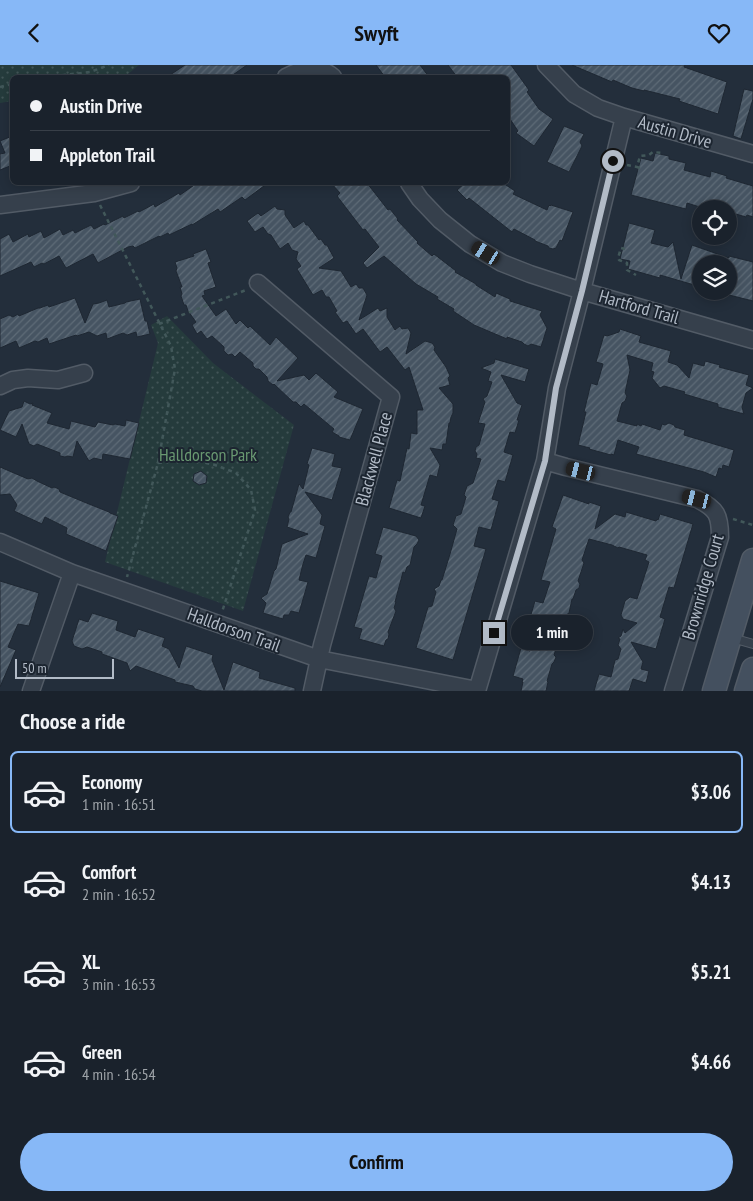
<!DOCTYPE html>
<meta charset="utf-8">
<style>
:root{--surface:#1a222c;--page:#272f38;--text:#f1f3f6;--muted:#9fa4a9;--line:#383f48;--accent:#87b8f7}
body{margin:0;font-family:"PT Sans Narrow",sans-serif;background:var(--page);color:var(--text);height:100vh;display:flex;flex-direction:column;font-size:19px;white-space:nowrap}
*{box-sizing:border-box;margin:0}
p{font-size:16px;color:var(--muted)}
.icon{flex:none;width:28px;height:28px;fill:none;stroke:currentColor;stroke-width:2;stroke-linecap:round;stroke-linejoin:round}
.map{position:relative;height:626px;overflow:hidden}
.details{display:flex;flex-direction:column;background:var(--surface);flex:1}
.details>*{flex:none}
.top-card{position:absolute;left:10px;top:10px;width:500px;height:110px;border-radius:8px;box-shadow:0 2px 12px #0003,0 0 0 1px var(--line);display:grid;align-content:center;height:110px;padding:0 20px;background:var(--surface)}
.controls{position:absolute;left:692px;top:135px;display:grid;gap:10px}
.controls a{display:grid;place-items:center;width:45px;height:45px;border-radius:50%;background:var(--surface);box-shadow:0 2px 12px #0003,0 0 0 1px var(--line);font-size:25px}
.scale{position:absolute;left:15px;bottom:12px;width:99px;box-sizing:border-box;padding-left:5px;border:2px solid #b2bbc7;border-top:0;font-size:14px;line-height:18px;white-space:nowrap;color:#b2bbc7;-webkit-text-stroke:4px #1c2530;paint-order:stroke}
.end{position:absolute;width:22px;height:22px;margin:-11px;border:6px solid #b2bbc7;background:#111;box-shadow:0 0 0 2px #111}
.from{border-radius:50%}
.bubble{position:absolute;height:35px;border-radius:18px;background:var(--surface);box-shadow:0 2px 12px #0003,0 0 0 1px var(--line);font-size:16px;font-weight:600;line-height:35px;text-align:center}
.car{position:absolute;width:15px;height:30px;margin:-15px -8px;border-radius:6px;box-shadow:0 0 4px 1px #0007;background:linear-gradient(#222 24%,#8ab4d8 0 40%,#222 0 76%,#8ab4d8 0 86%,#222 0)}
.top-card b{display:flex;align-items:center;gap:18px;height:48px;font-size:19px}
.top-card b+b{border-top:1px solid var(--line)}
.top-card i{width:12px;height:12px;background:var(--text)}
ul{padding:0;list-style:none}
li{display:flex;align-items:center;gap:15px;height:82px;margin:0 10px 8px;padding:0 10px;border:2px solid transparent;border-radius:8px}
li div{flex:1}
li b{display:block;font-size:19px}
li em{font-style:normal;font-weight:600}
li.selected{border-color:var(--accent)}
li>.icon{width:45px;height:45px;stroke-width:1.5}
h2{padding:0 20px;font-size:22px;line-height:60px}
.action{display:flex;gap:10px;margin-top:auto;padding:10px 20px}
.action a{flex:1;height:58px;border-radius:30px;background:var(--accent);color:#111;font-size:20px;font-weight:600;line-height:58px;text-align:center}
header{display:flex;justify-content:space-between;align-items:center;height:65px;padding:0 20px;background:var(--accent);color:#111;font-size:22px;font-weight:600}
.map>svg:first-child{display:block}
</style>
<header><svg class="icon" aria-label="back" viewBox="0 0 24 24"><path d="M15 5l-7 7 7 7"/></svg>Swyft<svg class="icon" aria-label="heart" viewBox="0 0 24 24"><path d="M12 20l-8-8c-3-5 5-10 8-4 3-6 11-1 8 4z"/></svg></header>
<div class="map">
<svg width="753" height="626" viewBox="0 0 753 626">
<defs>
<pattern id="green-dots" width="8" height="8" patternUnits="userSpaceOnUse" patternTransform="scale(1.25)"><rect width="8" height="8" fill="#253b3c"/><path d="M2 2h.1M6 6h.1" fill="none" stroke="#425557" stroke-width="1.8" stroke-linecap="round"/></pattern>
<pattern id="building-hatch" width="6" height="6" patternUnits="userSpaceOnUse" patternTransform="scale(1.25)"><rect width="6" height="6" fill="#465462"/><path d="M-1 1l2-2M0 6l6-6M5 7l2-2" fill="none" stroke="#5e6b77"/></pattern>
</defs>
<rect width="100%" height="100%" fill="#232e3b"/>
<path fill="url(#green-dots)" d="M 0,0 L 139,0 L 127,10 L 122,12 L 12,12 L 12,36 L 0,38 Z
M 167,251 L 213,298 L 294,360 L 243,546 L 105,497 L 158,278 L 151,260 Z"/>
<path fill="url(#building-hatch)" stroke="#1e2732" d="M 185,0 L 247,0 L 230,12 L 167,12 Z
M 376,0 L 420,0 L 429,12 L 385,12 Z
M 448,0 L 511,0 L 529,25 L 527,27 L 539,44 L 553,54 L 534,81 L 516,68 L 518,66 L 508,51 L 508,12 L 457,12 Z
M 572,0 L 685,0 L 684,2 L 727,17 L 718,49 L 679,36 L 680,34 L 644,25 L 644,26 L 632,23 L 613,15 L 612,17 Z
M 744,24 L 753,26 L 753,34 L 741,74 L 733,71 Z
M 564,61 L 584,69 L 580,77 L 582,81 L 569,107 L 547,97 Z
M 12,71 L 12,105 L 10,101 L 0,105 L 0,89 L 5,88 L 0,76 Z
M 655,88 L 669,91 L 669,94 L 686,98 L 684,105 L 710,112 L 711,106 L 727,111 L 726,113 L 753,121 L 753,152 L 747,150 L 746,152 L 729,147 L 729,144 L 706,144 L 687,138 L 686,144 L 631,130 L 641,93 L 653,96 Z
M 197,118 L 268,118 L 245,135 L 242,132 L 220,147 L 218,144 L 192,160 L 192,159 L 169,170 L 168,168 L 160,172 L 159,171 L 135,183 L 133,181 L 128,182 L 98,198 L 93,189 L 66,203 L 59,191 L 44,199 L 42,198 L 34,202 L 31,197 L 0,211 L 0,174 L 9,169 L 13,177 L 28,169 L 29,172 L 41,166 L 44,173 L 60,164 L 63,170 L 73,165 L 75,168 L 91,160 L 94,164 L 104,159 L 105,160 L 123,151 L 124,153 L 138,146 L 139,147 L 154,139 L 155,142 L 179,128 L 180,130 Z
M 331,118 L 367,118 L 388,145 L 390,144 L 398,154 L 397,155 L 418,177 L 417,178 L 432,191 L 434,189 L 456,206 L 455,207 L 476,219 L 476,220 L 495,232 L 496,228 L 510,234 L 510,236 L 542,246 L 540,250 L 547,263 L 541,282 L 531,279 L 528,281 L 524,279 L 522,277 L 507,272 L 507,274 L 474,260 L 453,246 L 454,244 L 437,234 L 438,232 L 416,219 L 384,191 L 367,203 L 363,198 L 379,182 L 365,164 L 363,165 L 337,131 L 340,128 Z
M 465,118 L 503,118 L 515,126 L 513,129 L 547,145 L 549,140 L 550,141 L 551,140 L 573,147 L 562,176 L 560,175 L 556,183 L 553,184 L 549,183 L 548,181 L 535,176 L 535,175 L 514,164 L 512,167 L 469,133 L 467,135 L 457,125 Z
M 275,141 L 277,144 L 285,145 L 285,150 L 294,163 L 304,156 L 306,160 L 308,160 L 319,175 L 321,174 L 325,180 L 327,180 L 334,193 L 319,203 L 341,206 L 351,222 L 356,219 L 359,223 L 363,223 L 367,230 L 359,255 L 378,243 L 380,246 L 387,243 L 387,252 L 395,265 L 400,261 L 402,264 L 408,263 L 411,268 L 406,289 L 425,276 L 432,278 L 435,282 L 434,285 L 446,302 L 450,311 L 448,313 L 450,320 L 439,323 L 453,339 L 453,348 L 451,352 L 450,358 L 449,358 L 446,379 L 443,379 L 442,385 L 430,383 L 440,400 L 437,412 L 430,410 L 421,440 L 425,441 L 421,453 L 389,443 L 397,415 L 400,416 L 407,383 L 409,384 L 411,368 L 417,369 L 417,345 L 423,345 L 409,302 L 405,305 L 387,282 L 380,287 L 363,264 L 356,269 L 347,256 L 343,258 L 335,247 L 337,246 L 329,232 L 326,232 L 322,225 L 313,230 L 297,204 L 301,201 L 296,194 L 298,187 L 292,185 L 288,178 L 280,184 L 271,170 L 268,169 L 263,162 L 255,167 L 247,156 L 258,148 L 261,151 Z
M 629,158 L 655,165 L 651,178 L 668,182 L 673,177 L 681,214 L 692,180 L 729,193 L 729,191 L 753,197 L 753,236 L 729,230 L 729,199 L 701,199 L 701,222 L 660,210 L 660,213 L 628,204 L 630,196 L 620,194 Z
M 206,184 L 211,197 L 208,198 L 216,222 L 204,226 L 205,230 L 202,231 L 216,251 L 226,244 L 236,259 L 240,255 L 248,263 L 250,261 L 270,280 L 276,272 L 298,293 L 277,316 L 304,310 L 309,315 L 316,308 L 338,327 L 334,332 L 363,344 L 350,375 L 339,372 L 339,371 L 332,367 L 334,364 L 304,339 L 301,342 L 296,337 L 293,337 L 274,319 L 273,320 L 268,316 L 267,312 L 259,304 L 256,304 L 253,301 L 253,298 L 240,287 L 235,292 L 232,289 L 228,290 L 224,286 L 224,282 L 212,271 L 207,274 L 201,266 L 197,269 L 192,260 L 196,257 L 188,246 L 186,240 L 184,240 L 181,231 L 182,229 L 180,222 L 182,222 L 176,206 L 177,203 L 175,197 L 194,191 L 193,189 Z
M 75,233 L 85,258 L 93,239 L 99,238 L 107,235 L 109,242 L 125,238 L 126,237 L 140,234 L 145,256 L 147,256 L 150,269 L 137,272 L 136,267 L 127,270 L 123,268 L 107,274 L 106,268 L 97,271 L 89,267 L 77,271 L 76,270 L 49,279 L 47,273 L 38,277 L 35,276 L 19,283 L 16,276 L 0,283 L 0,254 L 9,250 L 13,252 L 18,249 L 19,251 L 38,243 L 40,243 L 48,240 L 49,242 Z
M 620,264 L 641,271 L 639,277 L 671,286 L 668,297 L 677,300 L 689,313 L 693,298 L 704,301 L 705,296 L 720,300 L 719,302 L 749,310 L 746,320 L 753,323 L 746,328 L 742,342 L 744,349 L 718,342 L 718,339 L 684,329 L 685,327 L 664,321 L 660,323 L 652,313 L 654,307 L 651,306 L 653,298 L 627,290 L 630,305 L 625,328 L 627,331 L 625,336 L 622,338 L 617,356 L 637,361 L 637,359 L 641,361 L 642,359 L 660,365 L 662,359 L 665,360 L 669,358 L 674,360 L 675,362 L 685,365 L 684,370 L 734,385 L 729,402 L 723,400 L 722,404 L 719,403 L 716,412 L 704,407 L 636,389 L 639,382 L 618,375 L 614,390 L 611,389 L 611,390 L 589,384 L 590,383 L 578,380 L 586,347 L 584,347 L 591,318 L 597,320 L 603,299 L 596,297 L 604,270 L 607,271 L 619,267 Z
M 495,294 L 529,304 L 525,317 L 501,310 L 517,338 L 522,340 L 517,355 L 519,355 L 515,368 L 510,367 L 504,387 L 513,390 L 505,417 L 498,415 L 492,434 L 499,436 L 491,465 L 479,462 L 474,481 L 486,484 L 453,595 L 416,583 L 428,542 L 432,541 L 436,527 L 434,524 L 439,521 L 441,515 L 442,515 L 450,489 L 457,464 L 453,460 L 456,451 L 461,449 L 466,432 L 464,430 L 467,421 L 473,418 L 481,394 L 476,393 L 477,389 L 475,386 L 476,382 L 479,380 L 485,359 L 478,358 L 485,337 L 483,334 L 487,331 L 492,317 L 488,316 L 491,307 L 481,303 L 494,298 Z
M 24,336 L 30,339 L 33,338 L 32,340 L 52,348 L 47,358 L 69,364 L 71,356 L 95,362 L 98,357 L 113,360 L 115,359 L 125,361 L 126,355 L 139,358 L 130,394 L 103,389 L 102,395 L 94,393 L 89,396 L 77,376 L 73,392 L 67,391 L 65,392 L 60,391 L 60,388 L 37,379 L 34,381 L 29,379 L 22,359 L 16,372 L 0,365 L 9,346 L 22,342 Z
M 312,383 L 335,389 L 332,401 L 342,403 L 332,435 L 305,427 L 322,450 L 320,459 L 325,461 L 316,493 L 306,490 L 303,499 L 299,515 L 308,517 L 299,548 L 291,546 L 289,550 L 284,550 L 283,554 L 263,548 L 266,538 L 261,533 L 267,529 L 274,506 L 276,504 L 282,479 L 308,469 L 287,462 L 289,454 L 288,452 L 290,447 L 291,447 L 299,419 L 303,424 L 309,400 L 307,399 Z
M 0,402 L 28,414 L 32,413 L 37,416 L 52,423 L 54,422 L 59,424 L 60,427 L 84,437 L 109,447 L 110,448 L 118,451 L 106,486 L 66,469 L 67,463 L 45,452 L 42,459 L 14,446 L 17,440 L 10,429 L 0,430 Z
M 201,406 L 207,411 L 206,418 L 199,420 L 193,416 L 194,409 Z
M 563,430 L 589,439 L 589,437 L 601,441 L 595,464 L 615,449 L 625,452 L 626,447 L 656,456 L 657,454 L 658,455 L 660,449 L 693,459 L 674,523 L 669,522 L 660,552 L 665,554 L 656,584 L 631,577 L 643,597 L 641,604 L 649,606 L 646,618 L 633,614 L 629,626 L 594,626 L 599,609 L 611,612 L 615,595 L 618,594 L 621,584 L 618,580 L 620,574 L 618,573 L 621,571 L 623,564 L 625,568 L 637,558 L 623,554 L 621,550 L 625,536 L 630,532 L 637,534 L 649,497 L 645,495 L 647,490 L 619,482 L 618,483 L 612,480 L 589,474 L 582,495 L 584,498 L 578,516 L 580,519 L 579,523 L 576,525 L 573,534 L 572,534 L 569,548 L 566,550 L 564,556 L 561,555 L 553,583 L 556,584 L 554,590 L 556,592 L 554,597 L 552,599 L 547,616 L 548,617 L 546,626 L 521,626 L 523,617 L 522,617 L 523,614 L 513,611 L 521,583 L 530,586 L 532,579 L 544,568 L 527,563 L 535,536 L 543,538 L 550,517 L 541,515 L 556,464 L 552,462 Z
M 383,462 L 416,471 L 419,475 L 417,479 L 414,482 L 410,500 L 407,502 L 405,508 L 403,507 L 395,537 L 396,537 L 394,543 L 396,546 L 388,567 L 389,569 L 388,574 L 386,575 L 384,581 L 359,574 L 362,564 L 354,562 L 369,511 L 376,513 L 382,491 L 375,489 Z
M 0,516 L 39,528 L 29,561 L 18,559 L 8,582 L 16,585 L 0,622 Z
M 92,548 L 118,556 L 116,565 L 135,572 L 138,564 L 165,573 L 162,581 L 169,584 L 179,603 L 186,581 L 213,590 L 212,595 L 224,625 L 233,597 L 260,607 L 259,613 L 295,623 L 295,626 L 202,626 L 195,624 L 193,621 L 175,617 L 175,615 L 136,601 L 130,606 L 127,598 L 102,589 L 102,587 L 87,582 L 82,584 L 74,581 L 72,576 L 79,554 L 88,557 Z"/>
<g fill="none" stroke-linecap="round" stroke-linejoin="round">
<g stroke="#525b66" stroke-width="10">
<path id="service" d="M 732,573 L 753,579"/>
</g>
<g stroke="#525b66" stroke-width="19">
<path id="minor" d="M 546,0 L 574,29 L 598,43 L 624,52 L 753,89
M 286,12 C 301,4 320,0 333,12
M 409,118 L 420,134 L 440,155 L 470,179 L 502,198 L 530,209 L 582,226 L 753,275
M 0,140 L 94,128 L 131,118
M 258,218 L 391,332 L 322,580 L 312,626
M 0,321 L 13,315 L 28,313 L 58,315 L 84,308
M 545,396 L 566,402 L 697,434 C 717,444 720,450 720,472 L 673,626
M 0,477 L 72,508 L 319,594 L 477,625
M 31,626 L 72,508
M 477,626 L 545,396 L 557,323 L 582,226 L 624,52"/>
</g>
<g stroke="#525b66" stroke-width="25">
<path id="secondary" d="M 714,626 L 753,495
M 746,626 L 753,604"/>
</g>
<path stroke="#42585a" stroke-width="2.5" stroke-dasharray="4 4" stroke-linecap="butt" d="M 46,12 L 90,7 L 109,0
M 0,22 L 12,19
M 627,100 L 637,102
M 640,103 L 637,102 L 640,91 L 649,90 L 653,87 L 662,88
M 100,140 L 171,281 L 175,304 L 158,398 L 127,512
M 625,184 L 621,183 L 618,193 L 619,195 L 627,198 L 627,205 L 636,210
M 159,259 L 246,225
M 158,398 L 188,394 L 215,400 L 236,408 L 251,425 L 255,445 L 222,547
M 733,454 L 753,460"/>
<use href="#service" stroke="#36404c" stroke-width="8"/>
<use href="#minor" stroke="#36404c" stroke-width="16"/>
<use href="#secondary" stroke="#44505f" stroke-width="22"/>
</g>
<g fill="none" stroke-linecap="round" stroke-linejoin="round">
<path stroke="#b2bbc7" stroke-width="6" d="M 494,568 L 545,396 L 556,323 L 582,226 L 613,96"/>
</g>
<g text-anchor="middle" stroke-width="4" stroke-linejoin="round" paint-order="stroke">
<g font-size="18" fill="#b2bbc7" stroke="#1c2530">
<text transform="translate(675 67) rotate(16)" y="6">Austin Drive</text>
<text transform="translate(639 242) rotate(16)" y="6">Hartford Trail</text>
<text transform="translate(374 394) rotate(-75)" y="6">Blackwell Place</text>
<text transform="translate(703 522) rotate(-74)" y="6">Brownridge Court</text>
<text transform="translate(234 565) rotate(20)" y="6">Halldorson Trail</text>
</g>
<g font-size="18" fill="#699871" stroke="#1c2530">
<text x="208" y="396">Halldorson Park</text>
</g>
</g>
</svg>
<div class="controls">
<a><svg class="icon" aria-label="locate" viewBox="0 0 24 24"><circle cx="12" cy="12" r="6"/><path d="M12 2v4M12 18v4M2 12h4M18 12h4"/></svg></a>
<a><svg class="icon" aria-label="layers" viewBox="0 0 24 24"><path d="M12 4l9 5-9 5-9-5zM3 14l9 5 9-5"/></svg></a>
</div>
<div class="scale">50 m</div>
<i class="end from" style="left:613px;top:96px"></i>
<i class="end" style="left:494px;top:568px"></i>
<div class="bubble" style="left:511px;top:550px;width:82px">1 min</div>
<i class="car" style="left:486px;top:188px;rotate:301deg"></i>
<i class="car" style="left:581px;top:406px;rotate:284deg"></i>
<i class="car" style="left:697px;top:434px;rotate:284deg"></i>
<div class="top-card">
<b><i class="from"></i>Austin Drive</b>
<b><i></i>Appleton Trail</b>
</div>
</div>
<section class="details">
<h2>Choose a ride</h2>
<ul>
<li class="selected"><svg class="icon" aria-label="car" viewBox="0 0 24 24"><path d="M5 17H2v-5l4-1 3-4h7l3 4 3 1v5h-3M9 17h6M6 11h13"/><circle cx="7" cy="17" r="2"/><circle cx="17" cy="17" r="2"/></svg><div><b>Economy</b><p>1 min · 16:51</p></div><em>$3.06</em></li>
<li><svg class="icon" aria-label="car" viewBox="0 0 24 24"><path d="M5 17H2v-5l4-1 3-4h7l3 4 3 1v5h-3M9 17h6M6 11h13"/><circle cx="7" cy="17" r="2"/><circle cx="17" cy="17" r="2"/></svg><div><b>Comfort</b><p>2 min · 16:52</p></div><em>$4.13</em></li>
<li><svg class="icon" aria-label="car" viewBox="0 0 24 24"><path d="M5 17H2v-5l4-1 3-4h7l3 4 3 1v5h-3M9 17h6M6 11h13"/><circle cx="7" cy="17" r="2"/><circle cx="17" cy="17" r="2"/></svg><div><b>XL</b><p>3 min · 16:53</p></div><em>$5.21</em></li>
<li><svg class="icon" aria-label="car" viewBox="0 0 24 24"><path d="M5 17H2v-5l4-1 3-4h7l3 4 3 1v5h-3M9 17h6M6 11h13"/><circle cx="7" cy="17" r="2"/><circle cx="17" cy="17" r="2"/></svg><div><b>Green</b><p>4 min · 16:54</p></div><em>$4.66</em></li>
</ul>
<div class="action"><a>Confirm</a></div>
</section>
